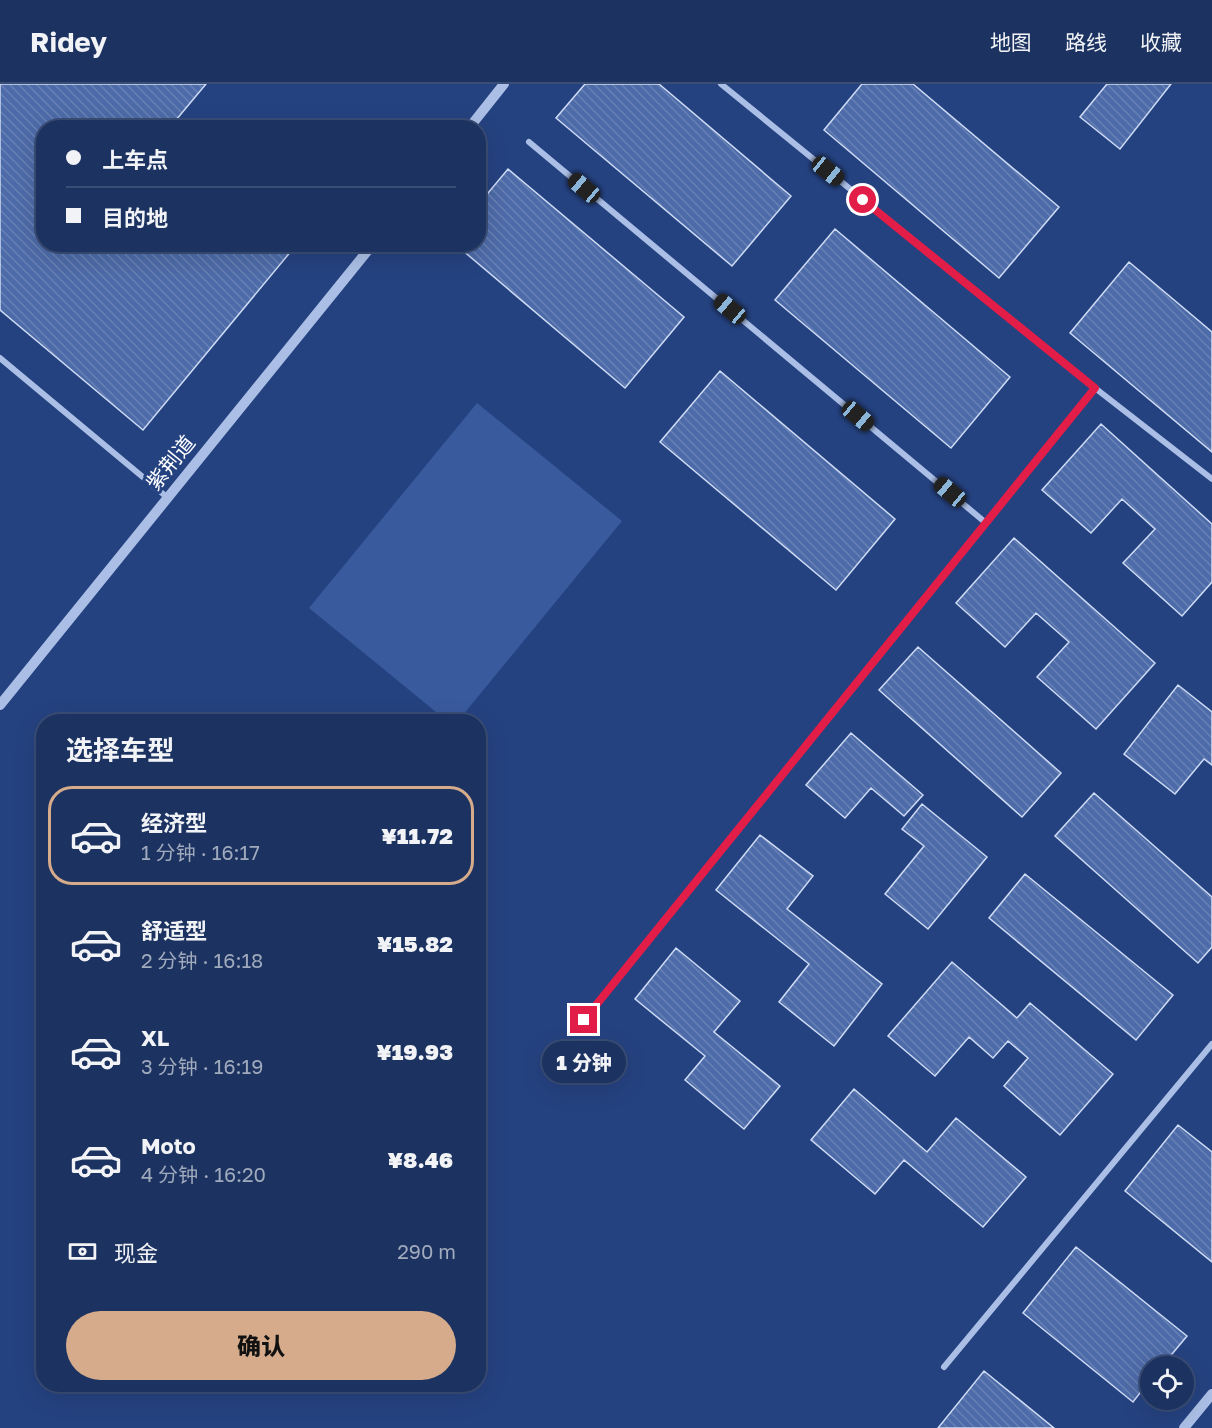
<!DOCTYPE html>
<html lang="zh">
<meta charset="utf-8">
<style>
:root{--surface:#1c3260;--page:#253a66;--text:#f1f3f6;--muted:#a0aabd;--line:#3a4d75;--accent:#d6ab8b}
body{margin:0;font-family:"Golos Text","Noto Sans SC",sans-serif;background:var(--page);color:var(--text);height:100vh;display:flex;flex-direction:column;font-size:22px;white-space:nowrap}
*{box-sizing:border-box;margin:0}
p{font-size:20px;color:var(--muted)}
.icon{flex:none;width:33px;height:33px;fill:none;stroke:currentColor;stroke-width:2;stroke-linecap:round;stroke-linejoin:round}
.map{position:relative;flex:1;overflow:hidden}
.side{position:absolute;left:36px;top:630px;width:450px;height:678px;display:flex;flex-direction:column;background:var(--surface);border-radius:24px;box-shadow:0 6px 24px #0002,0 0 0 2px var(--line)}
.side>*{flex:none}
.hud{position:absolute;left:36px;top:36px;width:450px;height:132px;border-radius:24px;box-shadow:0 6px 24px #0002,0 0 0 2px var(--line);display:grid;align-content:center;height:132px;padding:0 30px;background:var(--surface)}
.buttons{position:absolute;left:1140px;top:1272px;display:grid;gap:12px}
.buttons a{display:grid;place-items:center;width:54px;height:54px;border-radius:50%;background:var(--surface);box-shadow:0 6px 24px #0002,0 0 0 2px var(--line);font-size:30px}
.end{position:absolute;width:27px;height:27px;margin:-14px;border:8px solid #e11d48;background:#fff;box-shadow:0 0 0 3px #fff}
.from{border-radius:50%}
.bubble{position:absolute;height:42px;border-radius:21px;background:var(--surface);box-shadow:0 6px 24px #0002,0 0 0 2px var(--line);font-size:20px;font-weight:800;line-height:42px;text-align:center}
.car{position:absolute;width:18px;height:36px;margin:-18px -9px;border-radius:8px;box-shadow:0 0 4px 2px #0007;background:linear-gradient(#222 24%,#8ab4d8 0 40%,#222 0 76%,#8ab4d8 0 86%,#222 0)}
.hud b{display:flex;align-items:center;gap:21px;height:57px;font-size:22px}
.hud b+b{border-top:2px solid var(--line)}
.hud i{width:15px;height:15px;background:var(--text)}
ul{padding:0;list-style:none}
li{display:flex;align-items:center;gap:18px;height:99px;margin:0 12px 9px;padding:0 18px;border:3px solid transparent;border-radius:24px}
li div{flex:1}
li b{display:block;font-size:22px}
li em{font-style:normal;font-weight:800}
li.current{border-color:var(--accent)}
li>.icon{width:54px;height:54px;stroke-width:1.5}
h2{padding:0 30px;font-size:27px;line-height:72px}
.pay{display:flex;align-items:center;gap:15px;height:66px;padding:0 30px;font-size:22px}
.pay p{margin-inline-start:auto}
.cta{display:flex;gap:12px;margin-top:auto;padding:12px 30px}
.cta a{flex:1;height:69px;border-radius:36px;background:var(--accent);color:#111;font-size:24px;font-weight:800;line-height:69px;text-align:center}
header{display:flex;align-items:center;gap:36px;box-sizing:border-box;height:84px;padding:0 30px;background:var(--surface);border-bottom:2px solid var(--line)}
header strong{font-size:28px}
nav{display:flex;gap:33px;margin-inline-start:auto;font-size:21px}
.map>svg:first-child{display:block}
</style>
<header>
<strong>Ridey</strong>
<nav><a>地图</a><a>路线</a><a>收藏</a></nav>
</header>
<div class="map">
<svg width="1212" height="1344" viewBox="0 0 1212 1344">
<defs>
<pattern id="building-back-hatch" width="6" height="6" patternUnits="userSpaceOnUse" patternTransform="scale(1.5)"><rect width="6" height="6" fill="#4d6ba8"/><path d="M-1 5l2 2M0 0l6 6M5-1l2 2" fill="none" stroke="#6881b5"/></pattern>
</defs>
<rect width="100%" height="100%" fill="#254280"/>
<path fill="#395a9d" d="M 477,319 L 622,437 L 458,637 L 447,637 L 309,524 Z"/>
<path fill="url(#building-back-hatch)" stroke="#cedbf5" stroke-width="1.5" d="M 0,0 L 206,0 L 176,36 L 185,44 L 44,44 L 44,160 L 297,160 L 143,346 L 0,226 Z
M 585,0 L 659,0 L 791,112 L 732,182 L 556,34 Z
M 862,0 L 913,0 L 1059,123 L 999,194 L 824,46 Z
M 1107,0 L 1171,0 L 1120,65 L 1080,33 Z
M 508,85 L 684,233 L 625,304 L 455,160 L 478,160 L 478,121 Z
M 835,145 L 1010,293 L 951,364 L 775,216 Z
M 1129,178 L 1212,248 L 1212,368 L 1070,249 Z
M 720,287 L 895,435 L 836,506 L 660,358 Z
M 1101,340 L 1212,440 L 1212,498 L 1182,532 L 1123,479 L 1155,445 L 1122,415 L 1091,449 L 1042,406 Z
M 1014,454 L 1155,579 L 1096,645 L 1037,593 L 1069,558 L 1036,529 L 1005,563 L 956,519 Z
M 918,563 L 1061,689 L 1022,733 L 879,606 Z
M 1178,601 L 1212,628 L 1212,681 L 1204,675 L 1175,710 L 1124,670 Z
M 851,649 L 923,711 L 904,732 L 871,704 L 845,734 L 806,701 Z
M 1094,709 L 1212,813 L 1212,863 L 1198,879 L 1055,752 Z
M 922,720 L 987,773 L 928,845 L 885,810 L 924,762 L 902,745 Z
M 760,751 L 813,792 L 787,825 L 882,900 L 834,962 L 779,918 L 809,880 L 716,806 Z
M 1025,790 L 1173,911 L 1136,956 L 989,834 Z
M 676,864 L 740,917 L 714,948 L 780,1002 L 744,1045 L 685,996 L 705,972 L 635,915 Z
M 952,878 L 1017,934 L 1030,919 L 1113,990 L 1060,1051 L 1004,1002 L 1028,974 L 1008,957 L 993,974 L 969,953 L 935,992 L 888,952 Z
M 854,1005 L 927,1068 L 956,1034 L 1026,1093 L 983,1143 L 904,1076 L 875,1110 L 811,1056 Z
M 1178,1041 L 1212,1068 L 1212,1178 L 1125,1107 Z
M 1076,1163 L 1187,1252 L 1162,1282 L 1150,1282 L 1150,1296 L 1133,1318 L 1023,1229 Z
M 984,1287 L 1054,1344 L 938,1344 Z"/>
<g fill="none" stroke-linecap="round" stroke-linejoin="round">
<path stroke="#abbfe6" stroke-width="6" d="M 721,0 L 1095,304 L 1212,395
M 529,58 L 986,439
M 0,274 L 168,414
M 584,936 L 1095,304
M 944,1283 L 1212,960"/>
<path stroke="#abbfe6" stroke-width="10" d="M 469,44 L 504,0
M 0,621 L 373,160
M 1184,1344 L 1212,1310"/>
</g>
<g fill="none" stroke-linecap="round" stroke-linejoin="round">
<path stroke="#e11d48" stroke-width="8" d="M 584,936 L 1095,304 L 863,116"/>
</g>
<g text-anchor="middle" stroke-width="6" stroke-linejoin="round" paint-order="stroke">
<g font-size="21" fill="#fff" stroke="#254280">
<text transform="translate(171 379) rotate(-51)" y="7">紫荆道</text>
</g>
</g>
</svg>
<div class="buttons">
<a><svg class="icon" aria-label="locate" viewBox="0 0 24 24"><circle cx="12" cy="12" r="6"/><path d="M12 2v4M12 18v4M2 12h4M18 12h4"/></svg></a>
</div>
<i class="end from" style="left:863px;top:116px"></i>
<i class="end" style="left:584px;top:936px"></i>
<div class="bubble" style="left:542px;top:957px;width:84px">1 分钟</div>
<i class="car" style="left:828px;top:87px;rotate:129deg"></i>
<i class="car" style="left:584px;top:104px;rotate:310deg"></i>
<i class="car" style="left:730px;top:225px;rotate:310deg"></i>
<i class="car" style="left:858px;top:332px;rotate:130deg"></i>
<i class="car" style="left:950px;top:408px;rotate:310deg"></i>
<div class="hud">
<b><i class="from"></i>上车点</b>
<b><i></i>目的地</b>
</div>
<section class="side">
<h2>选择车型</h2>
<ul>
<li class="current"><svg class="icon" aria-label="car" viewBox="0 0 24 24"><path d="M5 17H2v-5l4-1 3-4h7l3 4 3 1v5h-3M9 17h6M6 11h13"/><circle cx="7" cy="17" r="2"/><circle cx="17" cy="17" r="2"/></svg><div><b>经济型</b><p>1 分钟 · 16:17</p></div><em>¥11.72</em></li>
<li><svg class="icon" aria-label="car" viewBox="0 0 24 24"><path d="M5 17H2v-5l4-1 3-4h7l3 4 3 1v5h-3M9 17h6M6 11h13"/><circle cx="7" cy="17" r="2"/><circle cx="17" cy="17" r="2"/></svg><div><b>舒适型</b><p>2 分钟 · 16:18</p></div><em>¥15.82</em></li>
<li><svg class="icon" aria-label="car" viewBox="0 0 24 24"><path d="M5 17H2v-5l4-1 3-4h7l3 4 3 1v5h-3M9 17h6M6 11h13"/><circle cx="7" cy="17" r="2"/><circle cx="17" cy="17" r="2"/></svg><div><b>XL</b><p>3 分钟 · 16:19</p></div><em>¥19.93</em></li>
<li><svg class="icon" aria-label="car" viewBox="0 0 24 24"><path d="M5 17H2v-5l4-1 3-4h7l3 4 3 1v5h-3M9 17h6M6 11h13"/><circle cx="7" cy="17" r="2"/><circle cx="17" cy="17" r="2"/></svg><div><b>Moto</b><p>4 分钟 · 16:20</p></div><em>¥8.46</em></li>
</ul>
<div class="pay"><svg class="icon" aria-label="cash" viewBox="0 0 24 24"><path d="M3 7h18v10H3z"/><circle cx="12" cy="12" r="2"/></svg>现金<p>290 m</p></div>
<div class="cta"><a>确认</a></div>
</section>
</div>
